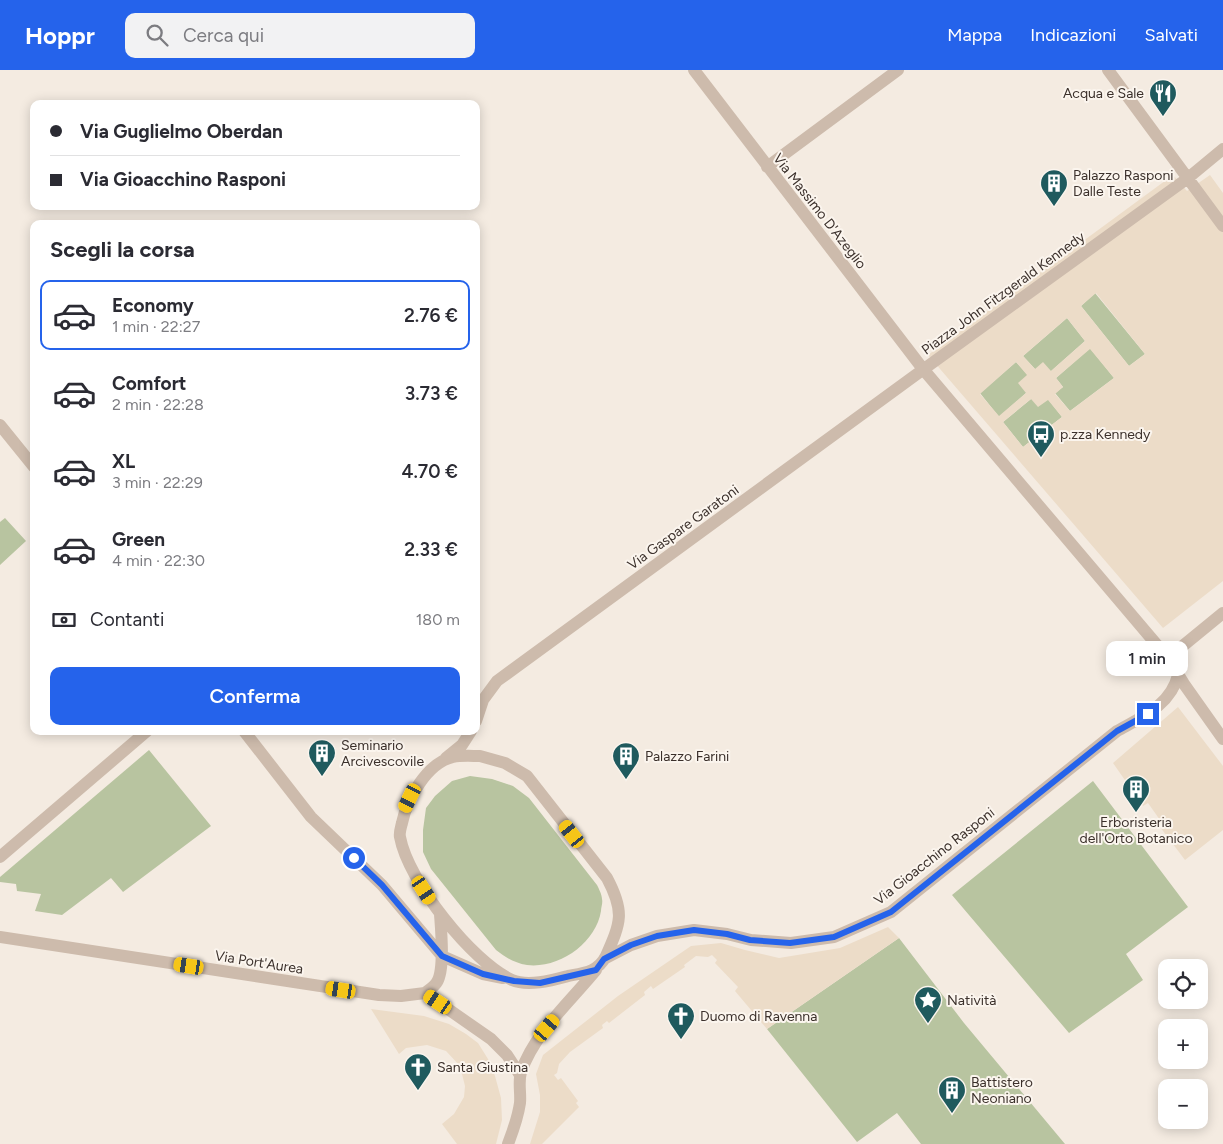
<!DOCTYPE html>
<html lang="it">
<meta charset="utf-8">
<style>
:root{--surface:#fff;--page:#f2f2f3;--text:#2b2b33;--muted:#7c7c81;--line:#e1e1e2;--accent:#2563eb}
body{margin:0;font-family:Figtree,sans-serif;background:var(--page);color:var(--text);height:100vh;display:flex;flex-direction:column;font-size:19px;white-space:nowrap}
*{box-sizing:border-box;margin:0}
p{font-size:16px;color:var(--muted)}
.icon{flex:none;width:28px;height:28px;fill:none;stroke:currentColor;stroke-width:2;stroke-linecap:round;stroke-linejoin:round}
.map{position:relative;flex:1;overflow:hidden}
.details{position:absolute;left:30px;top:150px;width:450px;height:515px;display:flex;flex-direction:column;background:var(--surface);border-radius:10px;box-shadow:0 2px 12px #0003}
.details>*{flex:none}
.guide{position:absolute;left:30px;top:30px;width:450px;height:110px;border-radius:10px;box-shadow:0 2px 12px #0003;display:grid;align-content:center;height:110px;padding:0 20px;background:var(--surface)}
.tools{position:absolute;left:1158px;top:889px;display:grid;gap:10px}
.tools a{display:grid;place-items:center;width:50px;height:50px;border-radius:10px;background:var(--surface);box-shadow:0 2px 12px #0003;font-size:25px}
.end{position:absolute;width:22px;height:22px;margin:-11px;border:6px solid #2563eb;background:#fff;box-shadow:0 0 0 2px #fff}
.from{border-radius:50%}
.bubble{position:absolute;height:35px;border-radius:10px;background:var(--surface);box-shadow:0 2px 12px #0003;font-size:16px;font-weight:600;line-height:35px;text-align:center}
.car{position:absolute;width:15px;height:30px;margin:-15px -8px;border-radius:6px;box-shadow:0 0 4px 1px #0007;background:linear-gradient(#f5c518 24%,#345 0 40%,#f5c518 0 76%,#345 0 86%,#f5c518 0)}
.guide b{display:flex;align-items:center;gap:18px;height:48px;font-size:19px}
.guide b+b{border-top:1px solid var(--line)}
.guide i{width:12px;height:12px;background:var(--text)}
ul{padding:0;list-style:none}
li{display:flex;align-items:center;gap:15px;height:70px;margin:0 10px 8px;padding:0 10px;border:2px solid transparent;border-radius:10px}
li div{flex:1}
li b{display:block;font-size:19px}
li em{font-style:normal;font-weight:600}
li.current{border-color:var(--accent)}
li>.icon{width:45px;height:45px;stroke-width:1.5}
h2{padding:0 20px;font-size:22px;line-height:60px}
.pay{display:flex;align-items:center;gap:12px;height:55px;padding:0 20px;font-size:19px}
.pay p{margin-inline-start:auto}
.cta{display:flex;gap:10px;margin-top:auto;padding:10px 20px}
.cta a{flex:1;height:58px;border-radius:10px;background:var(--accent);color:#fff;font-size:20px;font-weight:600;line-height:58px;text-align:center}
header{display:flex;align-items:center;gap:30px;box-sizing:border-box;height:70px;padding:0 25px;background:var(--accent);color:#fff}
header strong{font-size:24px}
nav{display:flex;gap:28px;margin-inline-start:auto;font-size:18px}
.search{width:350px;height:45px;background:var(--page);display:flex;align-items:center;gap:12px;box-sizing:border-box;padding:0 18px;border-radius:10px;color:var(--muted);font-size:19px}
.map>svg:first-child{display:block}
</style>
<header>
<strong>Hoppr</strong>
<div class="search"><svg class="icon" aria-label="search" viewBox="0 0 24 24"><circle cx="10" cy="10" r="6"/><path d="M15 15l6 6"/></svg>Cerca qui</div>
<nav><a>Mappa</a><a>Indicazioni</a><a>Salvati</a></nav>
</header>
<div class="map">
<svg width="1223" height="1074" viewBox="0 0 1223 1074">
<rect width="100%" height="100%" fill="#f4ebe1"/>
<path fill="#b8c4a0" d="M 1095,223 L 1145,284 L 1129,296 L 1081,236 Z
M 1067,248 L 1085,271 L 1050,302 L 1035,299 L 1023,286 Z
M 1090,278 L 1114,308 L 1070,341 L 1055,323 L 1063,317 L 1056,308 Z
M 1016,292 L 1028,305 L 1026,323 L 999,347 L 980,323 Z
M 1031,329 L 1048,329 L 1062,347 L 1023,377 L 1003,352 Z
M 5,448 L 26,471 L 0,495 L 0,452 Z
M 149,680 L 211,756 L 123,822 L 111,808 L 62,845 L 35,841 L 41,824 L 17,821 L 16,814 L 0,812 L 0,807 Z
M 470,706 L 492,709 L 513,716 L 529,728 L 597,815 C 599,819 602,825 602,829 C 603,833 601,837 601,841 C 596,873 559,899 527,895 C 514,893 505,887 496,880 L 431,799 L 423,782 L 423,760 L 426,738 L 435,726 L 452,711 Z
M 1093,711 L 1188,837 L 1126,884 L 1143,910 L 1069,963 L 952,825 Z
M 899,868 L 964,953 L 1065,1074 L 921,1074 L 897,1043 L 857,1072 L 767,959 Z"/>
<path fill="#ecdcc8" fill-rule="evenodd" d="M 1173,105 L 1187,121 L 1210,105 L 1223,123 L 1223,511 L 1163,558 L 928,285 ZM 1096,223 L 1145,284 L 1129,296 L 1081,236 ZM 1067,248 L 1085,271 L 1051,301 L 1043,292 L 1035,299 L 1023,286 ZM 1090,279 L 1114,308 L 1070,341 L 1055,324 L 1063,317 L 1056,308 ZM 1016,292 L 1027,305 L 1018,313 L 1026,323 L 999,346 L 980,324 ZM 1031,329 L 1038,337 L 1048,330 L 1062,347 L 1023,377 L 1003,352 Z
M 1178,637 L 1223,696 L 1223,760 L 1185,790 L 1157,753 L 1160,750 L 1148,733 L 1143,736 L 1113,693 Z
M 888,857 L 899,868 L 767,959 L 735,921 L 738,917 L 715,893 L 717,890 L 712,885 L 708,887 L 696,886 L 684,895 L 685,897 L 653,919 L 651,916 L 644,922 L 645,925 L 609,953 L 607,951 L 602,955 L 603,958 L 570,982 L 559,994 L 557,1003 L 554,1005 L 558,1010 L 561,1008 L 578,1031 L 576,1033 L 579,1037 L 542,1074 L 530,1074 L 540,1042 L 540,1025 L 536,1004 L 543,985 L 618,926 L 691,876 L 721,873 L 745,880 L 779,888 L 840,878 Z
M 371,939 L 424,946 L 449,954 L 466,964 L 478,973 L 488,989 L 495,1006 L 501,1028 L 502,1050 L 496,1074 L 457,1074 L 442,1054 L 454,1044 L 464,1027 L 465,1016 L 460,996 L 446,981 L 427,975 L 406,978 L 399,984 Z"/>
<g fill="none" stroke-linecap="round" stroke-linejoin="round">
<path stroke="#cdbbac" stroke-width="12" d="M 694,0 L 923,299 L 1168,588 L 1184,614 L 1223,669
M 1108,0 L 1223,156
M 767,97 L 898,0
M 0,355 L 34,397
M 1168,588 L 1223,543
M 476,651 L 483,630 L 497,611 L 917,304 L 1188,108 L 1223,79
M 244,661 L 311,747 L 382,815 L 442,886 L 483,904 L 503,908
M 480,686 L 505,693 L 527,706 L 607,808 C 625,842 621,852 606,886 C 598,902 584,903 568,906 C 553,910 528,917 512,910 C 472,892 408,811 400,767 C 399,763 401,757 402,753 C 407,729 427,693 453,687 C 461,685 472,686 480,686 Z
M 446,688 L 462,675 L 471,661
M 0,787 L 147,661
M 0,867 L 379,925 L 401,926 L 425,923
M 604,889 L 631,875 L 657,866 L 694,860 L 727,864 L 751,870 L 791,873 L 834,867 L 891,842 L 1117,661 C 1142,647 1171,635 1178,605
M 425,923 L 491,969 L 507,985 L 520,1005
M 425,923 C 429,920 435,916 437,912 C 445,899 441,859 440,844
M 508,1074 C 513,1061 518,1047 520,1033 C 521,1023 518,1012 521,1002 C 535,962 570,932 596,900"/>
</g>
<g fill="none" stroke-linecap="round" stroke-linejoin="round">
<path stroke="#2563eb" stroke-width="6" d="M 354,788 L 382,815 L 442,886 L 483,904 L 514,911 L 540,913 L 596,900 L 604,889 L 631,875 L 657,866 L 694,860 L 727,864 L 750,870 L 790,873 L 834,867 L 891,842 L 1117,661 L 1148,644"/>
</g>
<defs>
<g id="restaurant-pin" transform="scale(1.4375)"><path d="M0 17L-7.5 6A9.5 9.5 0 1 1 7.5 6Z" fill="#1f5a5e" stroke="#fbf5ee"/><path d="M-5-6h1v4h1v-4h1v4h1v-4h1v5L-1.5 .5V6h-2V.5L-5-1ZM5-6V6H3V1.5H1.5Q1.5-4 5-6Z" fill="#fff"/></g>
<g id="building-pin" transform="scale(1.4375)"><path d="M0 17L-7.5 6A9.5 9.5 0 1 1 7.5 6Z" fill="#1f5a5e" stroke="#fbf5ee"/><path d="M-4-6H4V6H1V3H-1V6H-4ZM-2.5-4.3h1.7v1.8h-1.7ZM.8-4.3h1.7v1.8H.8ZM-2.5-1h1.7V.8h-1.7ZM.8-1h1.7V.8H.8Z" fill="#fff"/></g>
<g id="bus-pin" transform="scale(1.4375)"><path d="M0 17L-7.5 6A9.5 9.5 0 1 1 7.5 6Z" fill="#1f5a5e" stroke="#fbf5ee"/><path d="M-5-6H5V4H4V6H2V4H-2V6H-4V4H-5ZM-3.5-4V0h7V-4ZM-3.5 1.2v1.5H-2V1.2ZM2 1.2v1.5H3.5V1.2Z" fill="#fff"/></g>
<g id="sight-pin" transform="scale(1.4375)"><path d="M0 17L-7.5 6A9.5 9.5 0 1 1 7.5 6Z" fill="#1f5a5e" stroke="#fbf5ee"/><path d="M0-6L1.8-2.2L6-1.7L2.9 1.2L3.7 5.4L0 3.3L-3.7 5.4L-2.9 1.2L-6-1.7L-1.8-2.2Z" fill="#fff"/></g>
<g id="church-pin" transform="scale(1.4375)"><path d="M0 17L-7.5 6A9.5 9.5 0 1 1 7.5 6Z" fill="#1f5a5e" stroke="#fbf5ee"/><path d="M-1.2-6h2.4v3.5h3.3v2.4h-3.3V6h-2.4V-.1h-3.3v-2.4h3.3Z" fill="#fff"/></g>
</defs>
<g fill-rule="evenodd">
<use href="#restaurant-pin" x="1163" y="23"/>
<use href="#building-pin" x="1054" y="113"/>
<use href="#bus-pin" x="1041" y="364"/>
<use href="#building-pin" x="322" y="683"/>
<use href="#building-pin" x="626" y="686"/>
<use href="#building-pin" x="1136" y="719"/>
<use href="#sight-pin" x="928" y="930"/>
<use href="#church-pin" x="681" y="946"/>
<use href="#church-pin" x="418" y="997"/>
<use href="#building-pin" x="952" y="1020"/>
</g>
<g text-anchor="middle" stroke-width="4" stroke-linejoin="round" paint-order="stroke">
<g font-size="14" fill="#3b302b" stroke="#fbf5ee" text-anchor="start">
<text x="1144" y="28" text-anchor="end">Acqua e Sale</text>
<text x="1073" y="110">Palazzo Rasponi<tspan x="1073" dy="16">Dalle Teste</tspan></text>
<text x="1060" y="369">p.zza Kennedy</text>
<text x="341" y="680">Seminario<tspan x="341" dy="16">Arcivescovile</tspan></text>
<text x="645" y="691">Palazzo Farini</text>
<text x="1136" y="757" text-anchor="middle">Erboristeria<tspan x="1136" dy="16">dell'Orto Botanico</tspan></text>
<text x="947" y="935">Natività</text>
<text x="700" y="951">Duomo di Ravenna</text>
<text x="437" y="1002">Santa Giustina</text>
<text x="971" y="1017">Battistero<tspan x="971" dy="16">Neoniano</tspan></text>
</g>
<g font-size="14" fill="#3b302b" stroke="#fbf5ee">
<text transform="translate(820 141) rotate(52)" y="5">Via Massimo D'Azeglio</text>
<text transform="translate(1003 223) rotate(-36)" y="5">Piazza John Fitzgerald Kennedy</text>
<text transform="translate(683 457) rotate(-36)" y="5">Via Gaspare Garatoni</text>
<text transform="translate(934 786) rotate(-38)" y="5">Via Gioacchino Rasponi</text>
<text transform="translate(259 892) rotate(9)" y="5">Via Port'Aurea</text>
</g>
</g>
</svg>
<div class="tools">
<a><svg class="icon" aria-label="locate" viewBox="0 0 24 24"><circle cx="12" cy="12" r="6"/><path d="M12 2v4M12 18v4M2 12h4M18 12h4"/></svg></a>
<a>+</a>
<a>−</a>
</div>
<i class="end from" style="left:354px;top:788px"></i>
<i class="end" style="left:1148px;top:644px"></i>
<div class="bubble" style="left:1106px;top:571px;width:82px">1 min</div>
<i class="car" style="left:410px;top:728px;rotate:206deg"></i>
<i class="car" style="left:572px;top:764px;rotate:322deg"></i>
<i class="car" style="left:424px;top:820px;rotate:147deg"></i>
<i class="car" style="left:189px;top:896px;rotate:279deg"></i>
<i class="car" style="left:341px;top:920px;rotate:279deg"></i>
<i class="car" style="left:438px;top:932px;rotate:304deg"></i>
<i class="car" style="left:547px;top:958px;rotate:40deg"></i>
<div class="guide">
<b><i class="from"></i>Via Guglielmo Oberdan</b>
<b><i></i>Via Gioacchino Rasponi</b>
</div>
<section class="details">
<h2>Scegli la corsa</h2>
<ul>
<li class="current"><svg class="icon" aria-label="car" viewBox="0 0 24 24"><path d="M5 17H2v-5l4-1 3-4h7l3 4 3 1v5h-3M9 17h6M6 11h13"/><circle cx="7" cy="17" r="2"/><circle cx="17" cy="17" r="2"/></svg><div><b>Economy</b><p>1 min · 22:27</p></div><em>2.76 €</em></li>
<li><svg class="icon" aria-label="car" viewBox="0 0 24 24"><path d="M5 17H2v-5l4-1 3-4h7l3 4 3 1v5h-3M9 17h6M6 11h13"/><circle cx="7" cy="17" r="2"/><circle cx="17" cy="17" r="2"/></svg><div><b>Comfort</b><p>2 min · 22:28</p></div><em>3.73 €</em></li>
<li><svg class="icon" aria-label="car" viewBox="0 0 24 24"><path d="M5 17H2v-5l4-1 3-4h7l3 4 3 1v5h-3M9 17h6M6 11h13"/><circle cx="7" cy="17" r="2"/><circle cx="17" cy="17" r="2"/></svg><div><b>XL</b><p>3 min · 22:29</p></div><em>4.70 €</em></li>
<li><svg class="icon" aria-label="car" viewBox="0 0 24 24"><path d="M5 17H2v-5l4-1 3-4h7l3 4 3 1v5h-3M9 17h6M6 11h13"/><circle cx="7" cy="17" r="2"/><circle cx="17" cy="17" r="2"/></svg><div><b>Green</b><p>4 min · 22:30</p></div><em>2.33 €</em></li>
</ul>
<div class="pay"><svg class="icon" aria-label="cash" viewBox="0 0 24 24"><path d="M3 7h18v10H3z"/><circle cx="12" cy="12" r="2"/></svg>Contanti<p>180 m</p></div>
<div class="cta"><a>Conferma</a></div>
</section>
</div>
